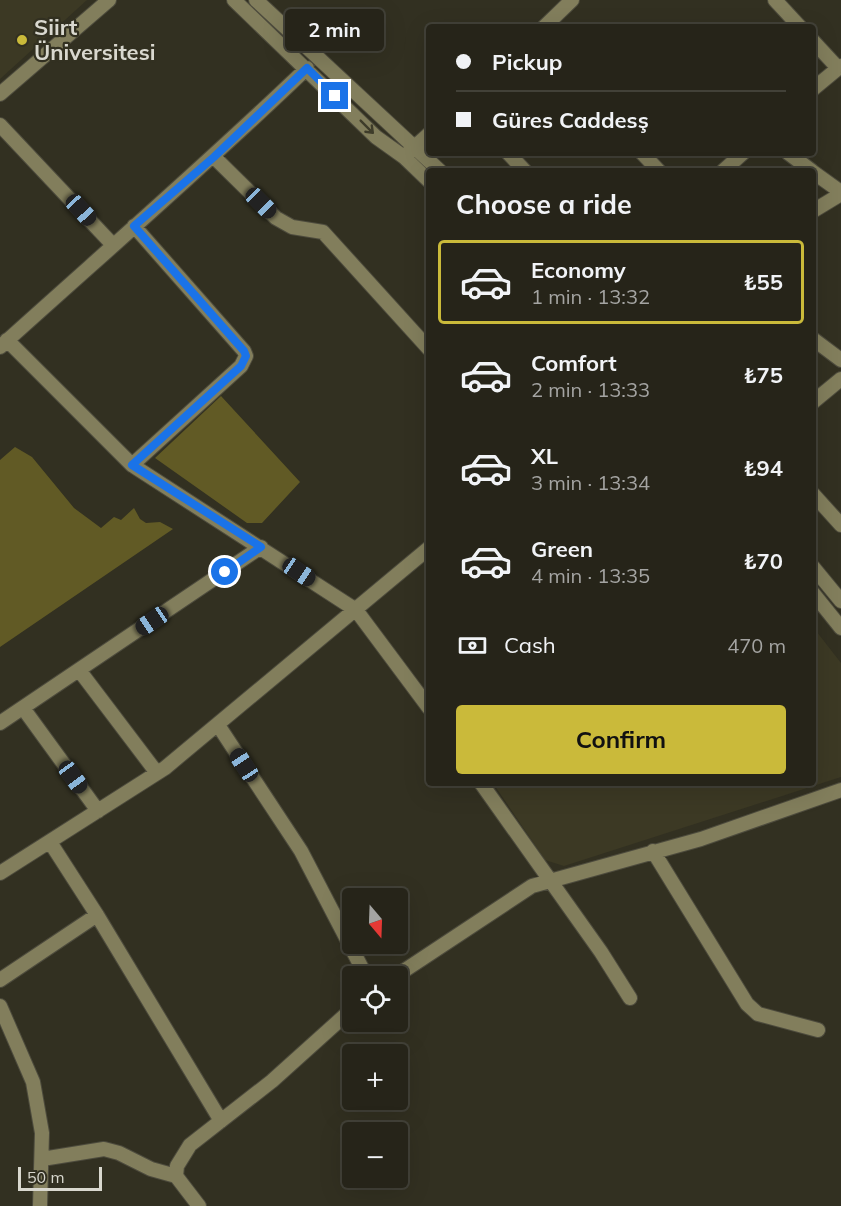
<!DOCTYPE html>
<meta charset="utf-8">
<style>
:root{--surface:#262419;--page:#323026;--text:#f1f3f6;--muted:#a4a4a2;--line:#424138;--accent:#caba3a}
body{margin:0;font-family:Mulish,sans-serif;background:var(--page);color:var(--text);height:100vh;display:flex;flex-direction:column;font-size:22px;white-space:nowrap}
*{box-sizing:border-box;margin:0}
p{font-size:20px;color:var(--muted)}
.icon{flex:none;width:33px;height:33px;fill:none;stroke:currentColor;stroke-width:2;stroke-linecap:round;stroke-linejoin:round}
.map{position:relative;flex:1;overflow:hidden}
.side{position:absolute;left:426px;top:168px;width:390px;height:618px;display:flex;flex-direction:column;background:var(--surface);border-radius:6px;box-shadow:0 6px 24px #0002,0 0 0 2px var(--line)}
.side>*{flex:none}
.top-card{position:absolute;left:426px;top:24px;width:390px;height:132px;border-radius:6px;box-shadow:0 6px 24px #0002,0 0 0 2px var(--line);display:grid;align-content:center;height:132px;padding:0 30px;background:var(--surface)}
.needle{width:39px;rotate:161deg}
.buttons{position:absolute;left:342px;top:888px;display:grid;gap:12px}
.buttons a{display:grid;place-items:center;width:66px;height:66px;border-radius:6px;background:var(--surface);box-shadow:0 6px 24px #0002,0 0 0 2px var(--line);font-size:30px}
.scale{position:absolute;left:18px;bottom:15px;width:84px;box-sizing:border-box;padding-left:6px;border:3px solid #d9d8cf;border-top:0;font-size:16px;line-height:21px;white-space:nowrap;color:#d9d8cf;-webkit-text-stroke:4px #323021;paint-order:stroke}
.end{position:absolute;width:27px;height:27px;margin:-14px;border:8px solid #1a73e8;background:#fff;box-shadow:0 0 0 3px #fff}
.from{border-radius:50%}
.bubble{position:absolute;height:42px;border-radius:6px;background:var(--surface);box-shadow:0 6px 24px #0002,0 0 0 2px var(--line);font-size:20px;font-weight:700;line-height:42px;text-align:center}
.car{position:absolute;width:18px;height:36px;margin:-18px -9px;border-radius:8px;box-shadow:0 0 4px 2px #0007;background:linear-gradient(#222 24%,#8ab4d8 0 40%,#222 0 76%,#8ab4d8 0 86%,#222 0)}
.top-card b{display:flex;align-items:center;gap:21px;height:57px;font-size:22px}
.top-card b+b{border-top:2px solid var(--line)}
.top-card i{width:15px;height:15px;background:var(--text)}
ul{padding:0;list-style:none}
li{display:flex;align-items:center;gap:18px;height:84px;margin:0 12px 9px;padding:0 18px;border:3px solid transparent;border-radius:6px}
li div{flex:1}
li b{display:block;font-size:22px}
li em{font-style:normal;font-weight:700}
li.on{border-color:var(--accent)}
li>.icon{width:54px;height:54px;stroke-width:1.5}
h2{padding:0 30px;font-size:27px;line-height:72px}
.pay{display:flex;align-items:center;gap:15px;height:66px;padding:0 30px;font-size:22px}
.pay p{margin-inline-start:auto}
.action{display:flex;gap:12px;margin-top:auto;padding:12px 30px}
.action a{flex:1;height:69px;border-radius:6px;background:var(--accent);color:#111;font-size:24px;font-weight:700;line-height:69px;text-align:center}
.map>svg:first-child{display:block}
</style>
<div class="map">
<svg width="841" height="1206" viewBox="0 0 841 1206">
<rect width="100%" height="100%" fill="#323021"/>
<path fill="#3c3924" d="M 0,0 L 87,0 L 0,79 Z
M 813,627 L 841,663 L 841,777 L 564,866 L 545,860 L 493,783 L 813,783 Z"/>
<path fill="#615a25" d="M 221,396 L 300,482 L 262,523 L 247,523 L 155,458 Z
M 15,447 L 32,457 L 74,508 L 101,528 L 114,517 L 121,520 L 134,508 L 140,519 L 146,523 L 160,522 L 173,529 L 0,647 L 0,460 Z"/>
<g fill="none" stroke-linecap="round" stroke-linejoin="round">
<g stroke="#4d4b3d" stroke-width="16">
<path id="minor" d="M 234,0 L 376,137 L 404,157 L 429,181
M 256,0 L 440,171
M 775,0 L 800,27
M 544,27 L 572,0
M 813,41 L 837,67
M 813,89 L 841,66
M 0,94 L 109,0
M 0,125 L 113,245
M 408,153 L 429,134
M 508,153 L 525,171
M 642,153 L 659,171
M 788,153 L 812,171
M 214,157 L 276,218 L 292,227 L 323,232 L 429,349
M 723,171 L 743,153
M 813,172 L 841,192
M 813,211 L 841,194
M 813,339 L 841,360
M 7,340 L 132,465 L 356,610 L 429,708
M 0,347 C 103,254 207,164 307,68
M 813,402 L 841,379
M 132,465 L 241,366 L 246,356 L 244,351 L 134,226
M 813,494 L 841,525
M 813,567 L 841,601
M 813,593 L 841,628
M 79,670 L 157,773
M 23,708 L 98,811
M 0,723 L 261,547
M 218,725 L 301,851 L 366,976
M 481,783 L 601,952 L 630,998
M 50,842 L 97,915 L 221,1121
M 653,851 L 747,1004 L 758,1014 L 818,1030
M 0,873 L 165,768 L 429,548
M 396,976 L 532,886 L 701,839 L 841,790
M 0,980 L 97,915
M 0,1006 L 33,1082 L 42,1133 L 40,1206
M 42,1159 L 104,1149 L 119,1153 L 151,1169 L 176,1176
M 199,1206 L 176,1176 L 177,1166 L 190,1145 L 272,1081 L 352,1009"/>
</g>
<use href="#minor" stroke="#827e5c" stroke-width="14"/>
</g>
<defs><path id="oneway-shaft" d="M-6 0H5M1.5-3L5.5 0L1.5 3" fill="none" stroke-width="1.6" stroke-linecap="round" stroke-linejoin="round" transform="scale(1.5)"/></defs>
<use stroke="#3e3c2a" href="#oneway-shaft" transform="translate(367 127) rotate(45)"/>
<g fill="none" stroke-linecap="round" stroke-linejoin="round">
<path stroke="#1a73e8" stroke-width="8" d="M 225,572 L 261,547 L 132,465 L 241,366 L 246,356 L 244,351 L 134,226 L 214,157 L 307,68 L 335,96"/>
</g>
<circle fill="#caba3a" stroke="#323021" stroke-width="2" cx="22" cy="40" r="6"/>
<g text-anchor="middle" stroke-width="4.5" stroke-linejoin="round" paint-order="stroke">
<g font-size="22" font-weight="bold" fill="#d9d8cf" stroke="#323021" text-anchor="start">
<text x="34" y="35">Siirt<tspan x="34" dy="25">Üniversitesi</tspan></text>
</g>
</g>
</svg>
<div class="buttons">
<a><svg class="needle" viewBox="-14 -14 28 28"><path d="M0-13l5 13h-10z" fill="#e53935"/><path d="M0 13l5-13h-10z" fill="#a4a4a2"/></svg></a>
<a><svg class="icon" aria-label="locate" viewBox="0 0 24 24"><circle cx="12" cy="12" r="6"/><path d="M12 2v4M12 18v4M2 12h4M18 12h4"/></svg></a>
<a>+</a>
<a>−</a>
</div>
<div class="scale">50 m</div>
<i class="end from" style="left:225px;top:572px"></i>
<i class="end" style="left:335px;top:96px"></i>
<div class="bubble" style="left:285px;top:9px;width:99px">2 min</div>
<i class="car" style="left:261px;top:203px;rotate:135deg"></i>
<i class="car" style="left:81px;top:210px;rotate:137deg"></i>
<i class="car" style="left:299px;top:572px;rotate:124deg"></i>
<i class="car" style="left:152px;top:621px;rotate:236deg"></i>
<i class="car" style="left:244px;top:765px;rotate:327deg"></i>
<i class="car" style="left:73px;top:777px;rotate:144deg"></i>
<div class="top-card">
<b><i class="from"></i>Pickup</b>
<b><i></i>Güres Caddesş</b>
</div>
<section class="side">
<h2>Choose a ride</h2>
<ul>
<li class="on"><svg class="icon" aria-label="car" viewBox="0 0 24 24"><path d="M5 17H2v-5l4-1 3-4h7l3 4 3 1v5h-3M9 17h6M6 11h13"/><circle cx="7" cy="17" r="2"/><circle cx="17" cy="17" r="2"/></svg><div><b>Economy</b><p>1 min · 13:32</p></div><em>₺55</em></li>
<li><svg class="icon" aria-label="car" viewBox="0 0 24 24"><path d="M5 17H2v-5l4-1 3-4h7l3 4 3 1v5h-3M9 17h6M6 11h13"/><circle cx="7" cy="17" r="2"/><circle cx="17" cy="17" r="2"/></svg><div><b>Comfort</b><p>2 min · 13:33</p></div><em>₺75</em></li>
<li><svg class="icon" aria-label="car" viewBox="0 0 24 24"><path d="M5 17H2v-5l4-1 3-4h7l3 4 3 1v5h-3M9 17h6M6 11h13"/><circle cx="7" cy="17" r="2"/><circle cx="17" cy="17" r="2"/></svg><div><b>XL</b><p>3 min · 13:34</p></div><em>₺94</em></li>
<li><svg class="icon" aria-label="car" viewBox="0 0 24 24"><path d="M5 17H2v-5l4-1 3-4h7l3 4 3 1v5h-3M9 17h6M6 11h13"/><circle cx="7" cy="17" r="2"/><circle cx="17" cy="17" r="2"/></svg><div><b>Green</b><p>4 min · 13:35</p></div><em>₺70</em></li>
</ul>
<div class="pay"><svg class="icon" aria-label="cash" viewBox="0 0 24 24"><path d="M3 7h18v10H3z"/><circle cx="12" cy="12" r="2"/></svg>Cash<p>470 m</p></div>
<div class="action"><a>Confirm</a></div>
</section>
</div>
